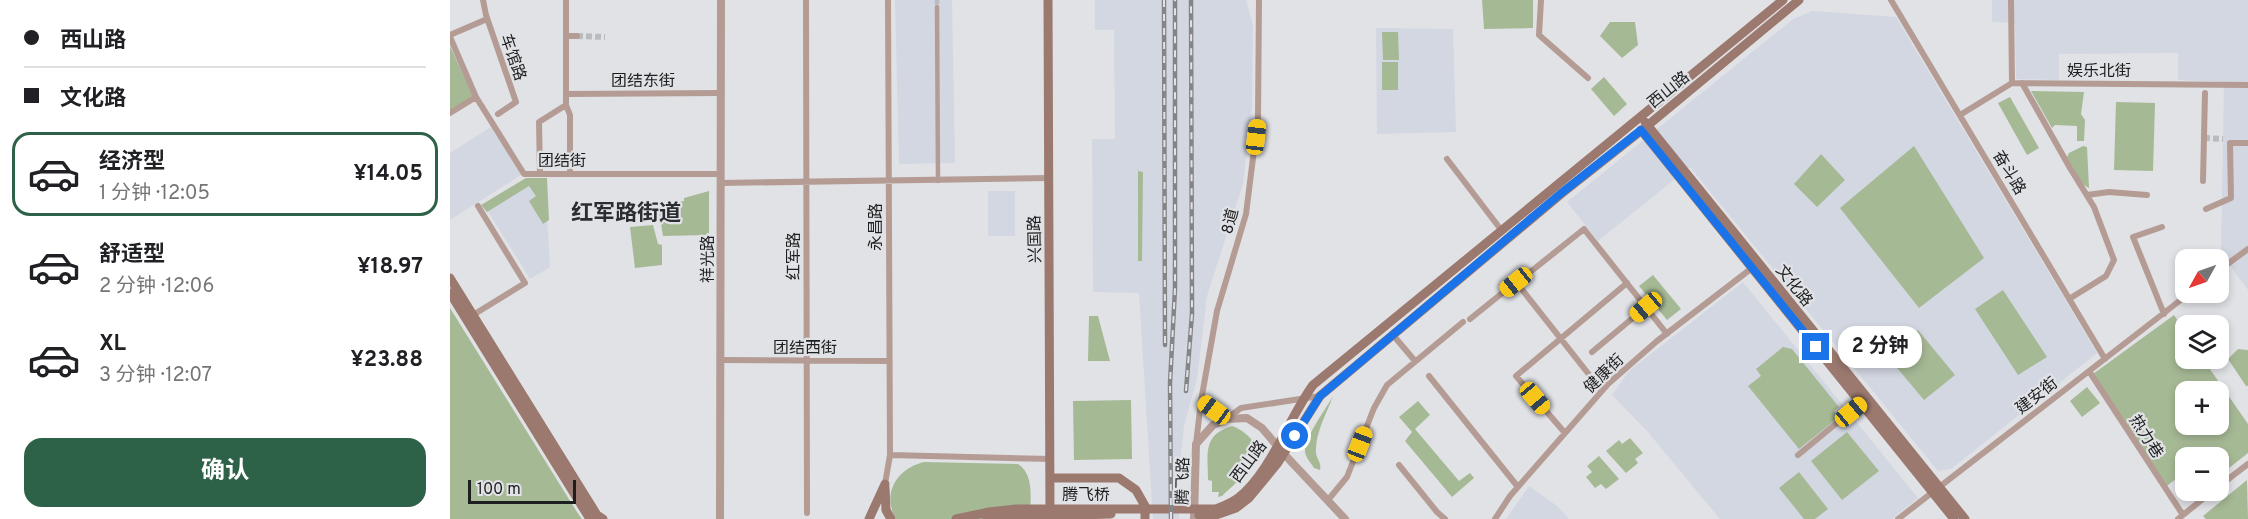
<!DOCTYPE html>
<html lang="zh">
<meta charset="utf-8">
<style>
:root{--surface:#fff;--page:#f2f2f2;--text:#202124;--muted:#757577;--line:#e0e0e0;--accent:#2e6248}
body{margin:0;font-family:Overpass,"Noto Sans SC",sans-serif;background:var(--page);color:var(--text);height:100vh;display:flex;flex-direction:column;font-size:22px;white-space:nowrap}
*{box-sizing:border-box;margin:0}
p{font-size:20px;color:var(--muted)}
.icon{flex:none;width:33px;height:33px;fill:none;stroke:currentColor;stroke-width:2;stroke-linecap:round;stroke-linejoin:round}
.map{position:relative;flex:1;overflow:hidden}
.sheet{display:flex;flex-direction:column;background:var(--surface);width:450px}
.sheet>*{flex:none}
.banner{display:grid;align-content:center;height:132px;padding:0 24px;background:var(--surface)}
.needle{width:39px;rotate:230deg}
.fabs{position:absolute;left:1725px;top:249px;display:grid;gap:12px}
.fabs a{display:grid;place-items:center;width:54px;height:54px;border-radius:12px;background:var(--surface);box-shadow:0 3px 9px #0003;font-size:30px}
.scale{position:absolute;left:18px;bottom:15px;width:108px;box-sizing:border-box;padding-left:6px;border:3px solid #1d1e1f;border-top:0;font-size:16px;line-height:21px;white-space:nowrap;color:#1d1e1f;-webkit-text-stroke:4px #e1e2e6;paint-order:stroke}
.end{position:absolute;width:27px;height:27px;margin:-14px;border:8px solid #1a73e8;background:#fff;box-shadow:0 0 0 3px #fff}
.from{border-radius:50%}
.bubble{position:absolute;height:42px;border-radius:18px;background:var(--surface);box-shadow:0 3px 9px #0003;font-size:20px;font-weight:700;line-height:42px;text-align:center}
.car{position:absolute;width:18px;height:36px;margin:-18px -9px;border-radius:8px;box-shadow:0 0 4px 2px #0007;background:linear-gradient(#f5c518 24%,#345 0 40%,#f5c518 0 76%,#345 0 86%,#f5c518 0)}
.banner b{display:flex;align-items:center;gap:21px;height:57px;font-size:22px}
.banner b+b{border-top:2px solid var(--line)}
.banner i{width:15px;height:15px;background:var(--text)}
ul{padding:0;list-style:none}
li{display:flex;align-items:center;gap:18px;height:84px;margin:0 12px 9px;padding:0 12px;border:3px solid transparent;border-radius:18px}
li div{flex:1}
li b{display:block;font-size:22px}
li em{font-style:normal;font-weight:700}
li.selected{border-color:var(--accent)}
li>.icon{width:54px;height:54px;stroke-width:1.5}
.action{display:flex;gap:12px;margin-top:auto;padding:12px 24px}
.action a{flex:1;height:69px;border-radius:18px;background:var(--accent);color:#fff;font-size:24px;font-weight:700;line-height:69px;text-align:center}
main{display:flex;flex:1;min-height:0}
.map>svg:first-child{display:block}
</style>
<main>
<section class="sheet">
<div class="banner">
<b><i class="from"></i>西山路</b>
<b><i></i>文化路</b>
</div>
<ul>
<li class="selected"><svg class="icon" aria-label="car" viewBox="0 0 24 24"><path d="M5 17H2v-5l4-1 3-4h7l3 4 3 1v5h-3M9 17h6M6 11h13"/><circle cx="7" cy="17" r="2"/><circle cx="17" cy="17" r="2"/></svg><div><b>经济型</b><p>1 分钟 · 12:05</p></div><em>¥14.05</em></li>
<li><svg class="icon" aria-label="car" viewBox="0 0 24 24"><path d="M5 17H2v-5l4-1 3-4h7l3 4 3 1v5h-3M9 17h6M6 11h13"/><circle cx="7" cy="17" r="2"/><circle cx="17" cy="17" r="2"/></svg><div><b>舒适型</b><p>2 分钟 · 12:06</p></div><em>¥18.97</em></li>
<li><svg class="icon" aria-label="car" viewBox="0 0 24 24"><path d="M5 17H2v-5l4-1 3-4h7l3 4 3 1v5h-3M9 17h6M6 11h13"/><circle cx="7" cy="17" r="2"/><circle cx="17" cy="17" r="2"/></svg><div><b>XL</b><p>3 分钟 · 12:07</p></div><em>¥23.88</em></li>
</ul>
<div class="action"><a>确认</a></div>
</section>
<div class="map">
<svg width="1798" height="519" viewBox="0 0 1798 519">
<rect width="100%" height="100%" fill="#e1e2e6"/>
<path fill="#d3d7e2" d="M 445,0 L 502,0 L 505,163 L 449,164 Z
M 645,0 L 796,0 L 803,26 L 802,108 L 793,184 L 757,296 L 747,379 L 734,426 L 729,476 L 729,519 L 703,519 L 689,293 L 643,292 L 642,139 L 665,139 L 664,30 L 645,30 Z
M 1542,0 L 1798,0 L 1798,290 L 1771,253 L 1774,82 L 1728,80 L 1728,53 L 1609,54 L 1609,80 L 1566,79 L 1565,23 L 1542,22 Z
M 1362,11 L 1446,17 L 1647,353 L 1501,469 L 1488,471 L 1240,167 L 1148,241 L 1117,202 L 1343,19 Z
M 926,28 L 1003,29 L 1006,132 L 927,134 Z
M 41,127 L 71,175 L 0,220 L 0,153 Z
M 76,181 L 95,181 L 100,267 L 80,279 L 34,205 Z
M 538,191 L 565,191 L 565,236 L 538,236 Z
M 1293,282 L 1468,498 L 1442,519 L 1270,519 L 1197,431 L 1162,395 L 1179,371 Z
M 1079,486 L 1107,506 L 1119,519 L 1056,519 Z"/>
<path fill="#a6b995" fill-rule="evenodd" d="M 1032,0 L 1083,0 L 1083,28 L 1034,29 Z
M 1160,22 L 1185,22 L 1188,45 L 1172,58 L 1150,36 Z
M 932,32 L 948,32 L 949,60 L 933,60 Z
M 0,46 L 23,96 L 0,111 Z
M 932,62 L 948,62 L 948,90 L 932,90 Z
M 1154,77 L 1177,104 L 1164,116 L 1141,89 Z
M 1581,91 L 1634,92 L 1631,114 L 1635,120 L 1634,141 L 1627,141 L 1627,126 L 1605,125 L 1602,128 Z
M 1560,97 L 1589,148 L 1577,155 L 1548,103 Z
M 1666,102 L 1705,103 L 1703,171 L 1664,170 Z
M 1464,146 L 1534,258 L 1469,308 L 1390,208 Z
M 1633,146 L 1637,147 L 1639,188 L 1632,184 L 1617,157 L 1619,153 Z
M 1371,154 L 1395,180 L 1367,207 L 1344,184 Z
M 688,171 L 693,172 L 692,261 L 688,261 Z
M 76,178 L 97,178 L 99,220 L 93,224 L 79,201 L 86,196 L 79,186 L 37,212 L 31,205 Z
M 259,191 L 259,235 L 213,236 L 208,206 L 234,201 L 234,198 Z
M 203,225 L 208,244 L 212,245 L 212,265 L 185,268 L 180,227 Z
M 1203,275 L 1231,309 L 1217,320 L 1189,286 Z
M 1553,290 L 1597,357 L 1568,375 L 1525,309 Z
M 0,308 L 127,512 L 132,519 L 0,519 Z
M 1724,315 L 1735,332 L 1736,358 L 1753,359 L 1798,424 L 1798,453 L 1769,476 L 1768,458 L 1736,458 L 1735,490 L 1727,478 L 1717,486 L 1643,374 ZM 1736,392 L 1768,392 L 1768,424 L 1736,424 Z
M 639,316 L 648,316 L 660,361 L 638,361 Z
M 1468,330 L 1505,375 L 1474,400 L 1437,356 Z
M 1333,347 L 1342,349 L 1389,407 L 1384,411 L 1389,417 L 1349,449 L 1298,386 L 1311,376 L 1306,369 Z
M 1788,349 L 1798,350 L 1798,386 L 1796,386 L 1778,359 Z
M 1637,387 L 1650,403 L 1632,417 L 1620,401 Z
M 883,396 C 877,413 865,433 866,452 C 866,459 872,462 870,470 L 864,468 C 861,463 856,458 855,452 C 854,438 876,409 883,396 Z
M 681,400 L 682,459 L 624,460 L 623,401 Z
M 968,401 L 980,415 L 965,429 L 1009,481 L 1020,473 L 1024,478 L 1002,497 L 955,441 L 962,432 L 949,417 Z
M 782,426 C 796,431 812,445 805,462 C 801,471 780,488 772,496 L 768,497 L 769,492 L 762,492 L 762,481 L 758,480 C 758,454 752,435 782,426 Z
M 1397,432 L 1429,471 L 1392,500 L 1361,461 Z
M 1180,438 L 1193,453 L 1185,459 L 1188,463 L 1176,473 L 1156,451 L 1169,440 L 1172,444 Z
M 1149,456 L 1169,479 L 1156,489 L 1151,484 L 1145,488 L 1136,477 L 1142,472 L 1137,466 Z
M 474,462 L 568,464 C 585,475 580,500 580,519 L 446,519 C 431,493 448,468 474,462 Z
M 1349,472 L 1378,509 L 1365,519 L 1354,519 L 1329,488 Z
M 1797,480 L 1798,519 L 1756,519 L 1753,516 Z"/>
<g fill="none" stroke-linecap="round" stroke-linejoin="round">
<path stroke="#babbbe" stroke-width="4.5" stroke-dasharray="4.5 2" stroke-linecap="butt" d="M 487,0 L 487,7"/>
<path stroke="#babbbe" stroke-width="6" stroke-dasharray="6 3" stroke-linecap="butt" d="M 127,36 L 155,37
M 1754,138 L 1773,139"/>
<path stroke="#b49c94" stroke-width="4.5" d="M 487,7 L 488,181"/>
<path stroke="#b49c94" stroke-width="6" d="M 33,0 L 36,15 L 66,102 L 48,114
M 356,0 L 357,513
M 1091,0 L 1089,35 L 1138,78
M 1441,0 L 1655,359
M 1561,0 L 1562,83
M 0,35 L 37,19
M 116,36 L 127,36
M 0,37 L 26,97 L 74,174 L 271,174
M 1572,83 L 1620,168 L 1644,207 L 1664,260 L 1656,276 L 1619,299
M 116,94 L 271,93
M 116,105 L 120,115 L 120,174
M 0,113 L 26,97
M 1510,115 L 1562,83 L 1798,85
M 997,159 L 1052,231
M 90,174 L 89,122 L 116,105 L 116,0
M 1753,181 L 1755,93
M 271,183 L 599,178
M 1637,195 L 1659,192 L 1697,195
M 1756,209 L 1781,198 L 1780,143 L 1798,143
M 1712,227 L 1683,237 L 1714,314
M 1768,271 L 1798,249
M 1079,273 L 1134,229 L 1217,334
M 23,315 L 75,283 L 28,206
M 1020,319 L 1066,282 L 1152,391
M 943,335 L 965,361
M 1142,352 L 1196,307
M 271,360 L 439,361
M 1639,371 L 1733,515
M 979,376 L 1068,487
M 751,401 L 776,419 L 791,408 L 870,396
M 1115,433 L 1066,376 L 1177,283
M 746,444 L 751,401 L 767,311 L 796,214 L 808,118 L 809,0
M 440,455 L 601,459
M 1348,455 L 1411,403
M 949,465 L 987,512 L 995,519
M 435,484 L 440,455 L 438,0
M 1768,487 L 1798,464
M 878,500 L 897,477 L 924,408 L 937,385 L 1013,322
M 1045,519 L 1060,496 L 1158,384 L 1207,341 L 1302,268
M 1448,519 L 1741,292
M 1728,519 L 1764,490"/>
<path stroke="#b49c94" stroke-width="8" d="M 270,519 L 271,0
M 744,519 L 746,444 L 763,425 L 776,419 L 797,418 L 812,428 L 834,454 L 895,519"/>
<path stroke="#9b796e" stroke-width="9" d="M 598,0 L 600,514
M 1195,122 L 1515,519
M 1191,130 L 1504,519
M 0,278 L 147,515 L 153,519
M 0,293 L 140,519
M 602,478 L 669,478 L 686,490 L 695,506 L 695,519
M 435,487 L 436,510 L 441,519
M 749,515 L 766,515 L 786,508 L 799,498 L 827,464 L 870,396 L 1111,194 L 1197,126 L 1349,0
M 537,518 L 661,514
M 419,519 L 435,484
M 506,519 L 539,512 L 566,509 L 766,509 C 773,506 782,503 788,498 C 820,473 839,418 863,385 L 1333,0"/>
<g stroke="#848587" stroke-width="4.5">
<path id="rail" d="M 714,0 L 715,345
M 736,391 L 742,314 L 741,0
M 721,519 L 720,383 L 725,289 L 725,0"/>
</g>
<use href="#rail" stroke="#e1e2e6" stroke-width="2" stroke-dasharray="7" stroke-linecap="butt"/>
</g>
<g fill="none" stroke-linecap="round" stroke-linejoin="round">
<path stroke="#1a73e8" stroke-width="8" d="M 845,436 L 870,396 L 1110,194 L 1191,130 L 1366,347"/>
</g>
<g text-anchor="middle" stroke-width="4.5" stroke-linejoin="round" paint-order="stroke">
<g font-size="16" fill="#1d1e1f" stroke="#e1e2e6">
<text transform="translate(64 57) rotate(71)" y="6">车馆路</text>
<text x="1649" y="76">娱乐北街</text>
<text x="193" y="86">团结东街</text>
<text transform="translate(1218 89) rotate(-39)" y="6">西山路</text>
<text x="112" y="166">团结街</text>
<text transform="translate(1560 172) rotate(59)" y="6">奋斗路</text>
<text transform="translate(779 221) rotate(-75)" y="6">8道</text>
<text transform="translate(425 227) rotate(-90)" y="6">永昌路</text>
<text transform="translate(584 239) rotate(-91)" y="6">兴国路</text>
<text transform="translate(343 256) rotate(-90)" y="6">红军路</text>
<text transform="translate(257 259) rotate(-90)" y="6">祥光路</text>
<text transform="translate(1345 285) rotate(51)" y="6">文化路</text>
<text x="355" y="353">团结西街</text>
<text transform="translate(1153 373) rotate(-44)" y="6">健康街</text>
<text transform="translate(1586 395) rotate(-38)" y="6">建安街</text>
<text transform="translate(1697 436) rotate(57)" y="6">热力巷</text>
<text transform="translate(798 461) rotate(-53)" y="6">西山路</text>
<text transform="translate(732 481) rotate(-89)" y="6">腾飞路</text>
<text x="636" y="500">腾飞桥</text>
</g>
<g font-size="22" font-weight="bold" fill="#2c2d30" stroke="#e1e2e6">
<text x="176" y="220">红军路街道</text>
</g>
</g>
</svg>
<div class="fabs">
<a><svg class="needle" viewBox="-14 -14 28 28"><path d="M0-13l5 13h-10z" fill="#e53935"/><path d="M0 13l5-13h-10z" fill="#757577"/></svg></a>
<a><svg class="icon" aria-label="layers" viewBox="0 0 24 24"><path d="M12 4l9 5-9 5-9-5zM3 14l9 5 9-5"/></svg></a>
<a>+</a>
<a>−</a>
</div>
<div class="scale">100 m</div>
<i class="end from" style="left:845px;top:436px"></i>
<i class="end" style="left:1366px;top:347px"></i>
<div class="bubble" style="left:1388px;top:326px;width:84px">2 分钟</div>
<i class="car" style="left:806px;top:137px;rotate:7deg"></i>
<i class="car" style="left:1066px;top:282px;rotate:231deg"></i>
<i class="car" style="left:1196px;top:307px;rotate:230deg"></i>
<i class="car" style="left:1085px;top:398px;rotate:140deg"></i>
<i class="car" style="left:764px;top:410px;rotate:306deg"></i>
<i class="car" style="left:1401px;top:412px;rotate:50deg"></i>
<i class="car" style="left:910px;top:444px;rotate:21deg"></i>
</div>
</main>
